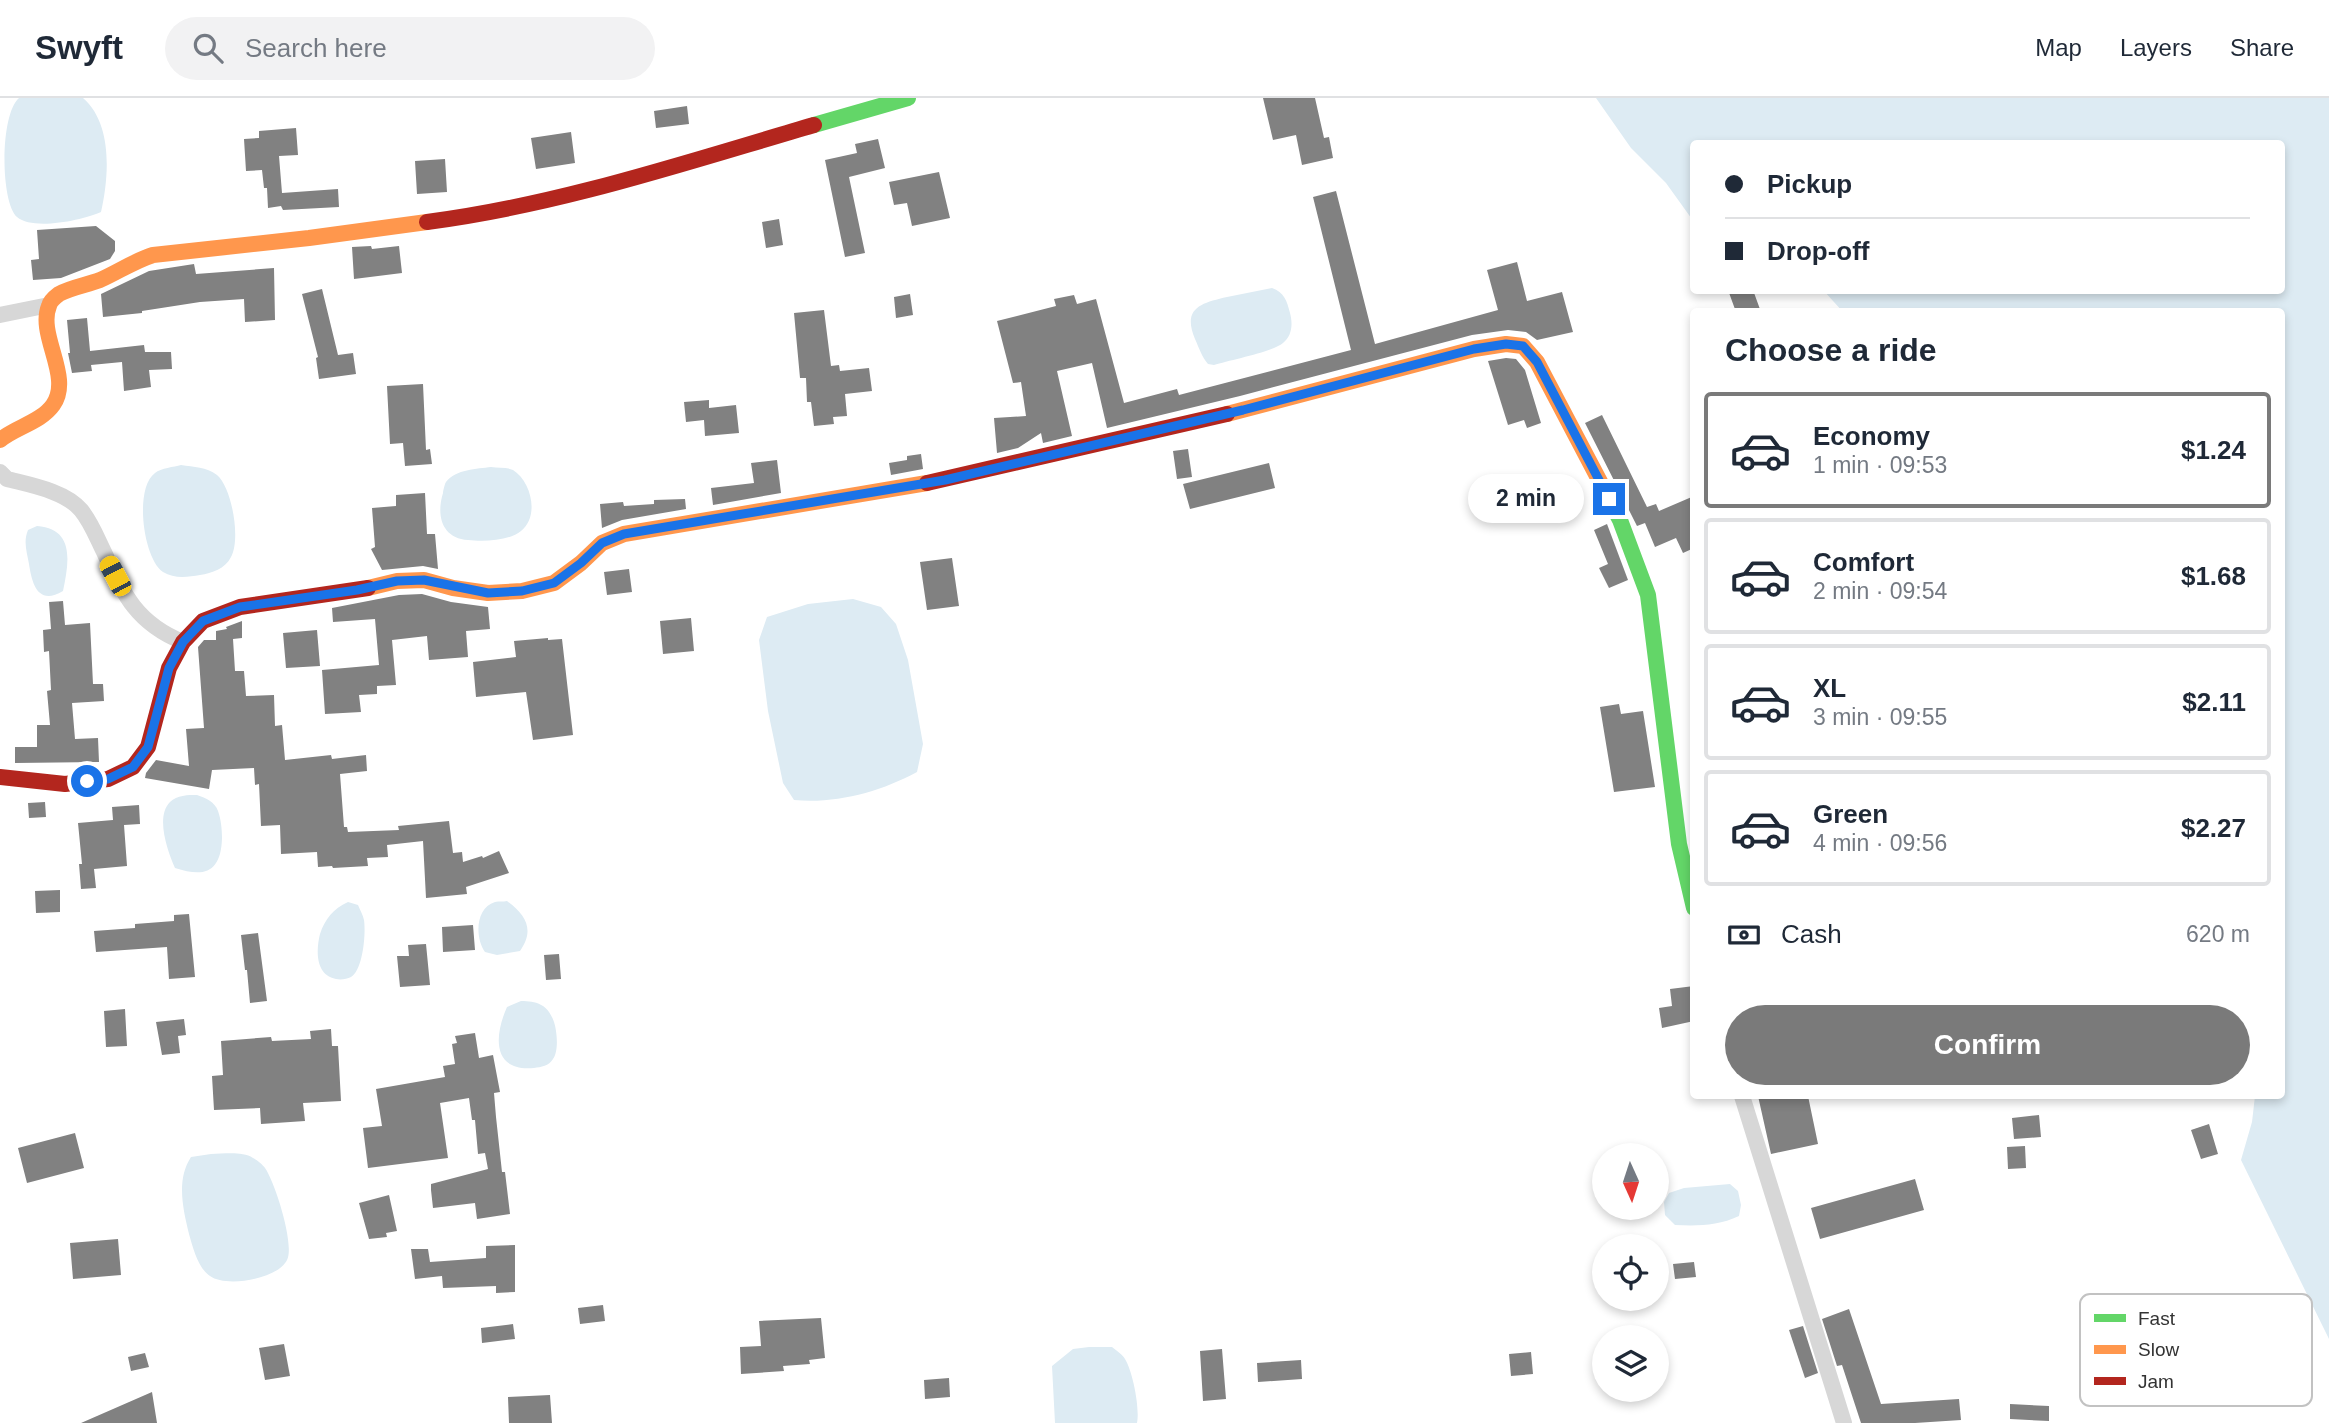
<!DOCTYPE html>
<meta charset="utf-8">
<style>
:root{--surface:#fff;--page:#f2f2f3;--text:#1f2937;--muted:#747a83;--line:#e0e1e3;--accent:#7a7a7a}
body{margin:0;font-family:Arial,sans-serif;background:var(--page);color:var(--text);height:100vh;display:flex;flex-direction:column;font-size:26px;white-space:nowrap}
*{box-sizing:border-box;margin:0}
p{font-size:23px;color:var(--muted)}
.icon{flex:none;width:38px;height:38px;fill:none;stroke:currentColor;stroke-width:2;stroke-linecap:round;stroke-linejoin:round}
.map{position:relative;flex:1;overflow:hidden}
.side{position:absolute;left:1690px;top:210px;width:595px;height:791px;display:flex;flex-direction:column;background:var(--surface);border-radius:7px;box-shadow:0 4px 10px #0003}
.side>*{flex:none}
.guide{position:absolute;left:1690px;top:42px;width:595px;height:154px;border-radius:7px;box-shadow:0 4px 10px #0003;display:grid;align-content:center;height:154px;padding:0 35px;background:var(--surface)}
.needle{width:46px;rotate:177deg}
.controls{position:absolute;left:1592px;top:1045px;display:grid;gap:14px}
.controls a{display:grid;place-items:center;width:77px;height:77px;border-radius:50%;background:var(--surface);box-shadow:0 4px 10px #0003;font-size:35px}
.end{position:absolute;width:32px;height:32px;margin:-16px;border:9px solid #1a73e8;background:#fff;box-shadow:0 0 0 4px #fff}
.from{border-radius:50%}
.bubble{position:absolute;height:49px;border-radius:24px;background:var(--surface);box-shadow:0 4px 10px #0003;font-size:23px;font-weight:600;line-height:49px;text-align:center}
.car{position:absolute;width:21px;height:42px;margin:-21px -10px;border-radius:9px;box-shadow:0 0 5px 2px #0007;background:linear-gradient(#f5c518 24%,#345 0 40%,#f5c518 0 76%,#345 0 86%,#f5c518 0)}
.guide b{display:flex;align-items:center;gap:24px;height:66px;font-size:26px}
.guide b+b{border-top:2px solid var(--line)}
.guide i{width:18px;height:18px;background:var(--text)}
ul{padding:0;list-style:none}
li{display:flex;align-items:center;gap:21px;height:116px;margin:0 14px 10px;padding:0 21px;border:4px solid var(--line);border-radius:7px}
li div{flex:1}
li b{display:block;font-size:26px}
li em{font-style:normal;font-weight:600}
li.on{border-color:var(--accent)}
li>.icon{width:63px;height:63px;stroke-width:1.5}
h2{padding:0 35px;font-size:32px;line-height:84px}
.pay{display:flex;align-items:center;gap:18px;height:77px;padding:0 35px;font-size:26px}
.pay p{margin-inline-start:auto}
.action{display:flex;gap:14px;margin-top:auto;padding:14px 35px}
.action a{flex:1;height:80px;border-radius:42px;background:var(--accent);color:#fff;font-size:28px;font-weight:600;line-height:80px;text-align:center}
header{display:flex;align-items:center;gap:42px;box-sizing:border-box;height:98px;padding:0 35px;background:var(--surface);border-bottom:2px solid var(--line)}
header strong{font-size:33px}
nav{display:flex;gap:38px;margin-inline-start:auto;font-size:24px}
.search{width:490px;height:63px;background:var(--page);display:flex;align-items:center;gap:18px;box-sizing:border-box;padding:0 24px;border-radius:38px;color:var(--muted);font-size:26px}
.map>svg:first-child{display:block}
</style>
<header>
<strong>Swyft</strong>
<div class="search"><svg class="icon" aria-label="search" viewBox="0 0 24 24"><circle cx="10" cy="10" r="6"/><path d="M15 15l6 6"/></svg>Search here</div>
<nav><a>Map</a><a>Layers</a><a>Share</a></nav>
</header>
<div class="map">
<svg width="2329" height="1325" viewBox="0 0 2329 1325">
<rect width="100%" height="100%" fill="#fff"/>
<path fill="#ddebf3" d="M 19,0 L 83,0 C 113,26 109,79 101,114 C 83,122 33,133 17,119 C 0,103 0,16 19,0 Z
M 1596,0 L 2329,0 L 2329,1241 L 2241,1062 L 2252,1024 L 2255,998 L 2282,998 L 2282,214 L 1843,214 L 1824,193 L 2282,192 L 2282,46 L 1694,46 L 1694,124 L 1666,85 L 1631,50 Z
M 1272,190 C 1284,194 1287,203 1290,215 C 1293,226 1292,238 1283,245 C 1272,254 1230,262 1214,267 L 1208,266 C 1202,259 1199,250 1195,241 C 1182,210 1201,205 1227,199 C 1242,196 1257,193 1272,190 Z
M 181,367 C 194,369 206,369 217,377 C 232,390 241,441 231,459 C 225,471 212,475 200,477 C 188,479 174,481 163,474 C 143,460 134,390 155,375 C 161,370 174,369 181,367 Z
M 491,369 C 498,370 507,369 513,372 C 531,383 540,418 521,433 C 509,443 483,444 468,442 C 442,440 436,418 443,395 C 443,393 445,385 446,384 C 456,371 477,371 491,369 Z
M 37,428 C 75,431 69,464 63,493 C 38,508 32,486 29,466 C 27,454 23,444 28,432 Z
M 853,501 L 881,509 L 896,526 L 908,562 L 923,646 L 917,674 C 880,694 836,706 794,702 L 783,685 L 768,613 L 759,542 L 767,519 L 808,506 Z
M 197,697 C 206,700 215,704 218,713 C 221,721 222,732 222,740 C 221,774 205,780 175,770 C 168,754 155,719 170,704 C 177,697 188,697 197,697 Z
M 507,803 C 526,817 535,832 520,853 L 497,857 L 485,854 C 475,840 475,810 495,804 C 499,803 503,804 507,803 Z
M 348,804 L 358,807 C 360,812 363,817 364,822 C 366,835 363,872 351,879 C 347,881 341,882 336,881 C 315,877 316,852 320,836 C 325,821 333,811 348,804 Z
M 521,903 C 538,903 548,907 554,924 C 557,933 559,953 553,961 C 549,968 541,969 534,970 C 492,974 494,938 507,909 Z
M 211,1056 C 224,1056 242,1053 253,1060 C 257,1062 263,1067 265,1070 C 275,1084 295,1147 287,1162 C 278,1181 226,1190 210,1178 C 198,1170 193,1150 189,1136 C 183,1111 176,1082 191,1059 Z
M 1730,1086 L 1738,1093 L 1741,1107 L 1739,1118 C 1718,1128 1697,1128 1675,1127 L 1665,1117 L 1664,1104 L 1669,1095 L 1684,1090 Z
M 1089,1249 L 1112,1249 C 1117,1253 1123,1257 1125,1261 C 1133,1274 1140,1311 1137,1325 L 1055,1325 L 1052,1268 L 1073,1251 Z"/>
<path fill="#818181" d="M 1263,0 L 1315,0 L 1324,40 L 1329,39 L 1333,60 L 1302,67 L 1296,37 L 1273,42 Z
M 687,8 L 689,26 L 656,30 L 654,13 Z
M 296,30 L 298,57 L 279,58 L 282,95 L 338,91 L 339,109 L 283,112 L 281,108 L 268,110 L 267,90 L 264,90 L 262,72 L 246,73 L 244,41 L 259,40 L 259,33 Z
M 571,34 L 575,65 L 536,71 L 531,40 Z
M 878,41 L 885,70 L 849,79 L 865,155 L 845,159 L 825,62 L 857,55 L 855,46 Z
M 445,61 L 447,94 L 417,96 L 415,63 Z
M 939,74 L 950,120 L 912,128 L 907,105 L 894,107 L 889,84 Z
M 1336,93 L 1375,246 L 1498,212 L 1487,172 L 1517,164 L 1527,203 L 1562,194 L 1573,234 L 1537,242 L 1526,234 L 1508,232 L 1472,237 L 1240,298 L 1107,330 L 1092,265 L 1057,273 L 1072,338 L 1043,345 L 1041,335 L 1018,350 L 997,355 L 994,320 L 1026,318 L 1021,284 L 1013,285 L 997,223 L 1056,208 L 1054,201 L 1074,197 L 1077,206 L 1096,201 L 1124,305 L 1177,291 L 1179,297 L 1351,252 L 1313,99 Z
M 779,121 L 783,147 L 766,150 L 762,124 Z
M 96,128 L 115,143 L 115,153 L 110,161 L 61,180 L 33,182 L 31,162 L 39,161 L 37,132 Z
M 371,148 L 372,151 L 399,148 L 402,175 L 354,181 L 352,149 Z
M 194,166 L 196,176 L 274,170 L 275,222 L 245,224 L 244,201 L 200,204 L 142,213 L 142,215 L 103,219 L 101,196 L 149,173 Z
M 322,191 L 338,257 L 353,255 L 356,276 L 319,281 L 316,260 L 318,259 L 302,196 Z
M 1728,192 L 1753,192 L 1761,214 L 1736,214 Z
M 910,196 L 913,217 L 896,220 L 894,199 Z
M 824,212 L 831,268 L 839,267 L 840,273 L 869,270 L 872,293 L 845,296 L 847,318 L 833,319 L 834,326 L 814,328 L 811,304 L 807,304 L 806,280 L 800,280 L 794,215 Z
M 87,220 L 90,253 L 144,247 L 145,254 L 171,254 L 172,271 L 149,272 L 151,289 L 124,293 L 122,264 L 91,267 L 92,273 L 72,275 L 68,255 L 70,255 L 67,222 Z
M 1506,260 L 1516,261 L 1525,272 L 1541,325 L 1527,330 L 1524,322 L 1508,327 L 1488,263 Z
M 423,286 L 426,352 L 430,351 L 432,366 L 405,368 L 403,345 L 390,346 L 387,288 Z
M 709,302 L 709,310 L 736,307 L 739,335 L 705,338 L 704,322 L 686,324 L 684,304 Z
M 1602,317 L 1647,409 L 1656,406 L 1659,413 L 1694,398 L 1694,450 L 1683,455 L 1676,440 L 1655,449 L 1645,425 L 1637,428 L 1585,325 Z
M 1188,351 L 1192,379 L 1177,381 L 1173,353 Z
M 921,356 L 923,371 L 891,377 L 889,365 L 907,362 L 907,358 Z
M 777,362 L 781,395 L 713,407 L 711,390 L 754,385 L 751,365 Z
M 1269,365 L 1275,390 L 1190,411 L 1183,386 Z
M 425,395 L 427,436 L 435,436 L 438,471 L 423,468 L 382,472 L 371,451 L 375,449 L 372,410 L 396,408 L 396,397 Z
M 685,401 L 686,411 L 622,422 L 602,430 L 600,406 L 623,404 L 624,408 L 654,406 L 654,402 Z
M 1607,426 L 1628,482 L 1609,490 L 1599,470 L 1608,466 L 1594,432 Z
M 952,460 L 959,508 L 927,512 L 920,464 Z
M 629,471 L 632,494 L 607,497 L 604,474 Z
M 422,496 L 451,504 L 488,509 L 490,531 L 466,533 L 468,559 L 429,562 L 427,538 L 392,542 L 396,587 L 377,588 L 377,596 L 359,597 L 361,614 L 325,616 L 322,572 L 379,567 L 375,521 L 333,524 L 332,510 L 399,497 Z
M 63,503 L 65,527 L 90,525 L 93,586 L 103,586 L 104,603 L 72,605 L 75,641 L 98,640 L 99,664 L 15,665 L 15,649 L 37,649 L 37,627 L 50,627 L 47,593 L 51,592 L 49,553 L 44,554 L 43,532 L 51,531 L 49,504 Z
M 691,520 L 694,553 L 663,556 L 660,523 Z
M 242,523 L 242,540 L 233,541 L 235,573 L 244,573 L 246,598 L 274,597 L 275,628 L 282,627 L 285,662 L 331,657 L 332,661 L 366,657 L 367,673 L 340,676 L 344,729 L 347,729 L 348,734 L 399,732 L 398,728 L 449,723 L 453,755 L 462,754 L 463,764 L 482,758 L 483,760 L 499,753 L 509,775 L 466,789 L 467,796 L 426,800 L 423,743 L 387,747 L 388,759 L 367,760 L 368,768 L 333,770 L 332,768 L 318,769 L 317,754 L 281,756 L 280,727 L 261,728 L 259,686 L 255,687 L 254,670 L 212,672 L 209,691 L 145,680 L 146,675 L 156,662 L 189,668 L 186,631 L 204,630 L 198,549 L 204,542 L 216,542 L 216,533 L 227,531 L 226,529 Z
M 317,532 L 320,568 L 286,570 L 283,535 Z
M 548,540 L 548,542 L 562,541 L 573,637 L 533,642 L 526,594 L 476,599 L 473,564 L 516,559 L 514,543 Z
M 1619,606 L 1621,616 L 1643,613 L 1655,689 L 1614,694 L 1600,609 Z
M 45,704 L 46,719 L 29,720 L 28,705 Z
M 139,707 L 140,726 L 124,727 L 127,768 L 94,771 L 96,790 L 81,791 L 79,766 L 82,766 L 78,725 L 113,722 L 112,709 Z
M 60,792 L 60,814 L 36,815 L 35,793 Z
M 189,816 L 195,879 L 169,881 L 167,849 L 96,854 L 94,833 L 135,830 L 135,826 L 174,823 L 174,817 Z
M 473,827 L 475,852 L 443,854 L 442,829 Z
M 258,835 L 267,903 L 250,905 L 247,872 L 245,872 L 241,837 Z
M 426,846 L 430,887 L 400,889 L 397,858 L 409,858 L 408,847 Z
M 559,856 L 561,881 L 546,882 L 544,857 Z
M 1694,888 L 1694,923 L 1662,930 L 1659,910 L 1672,908 L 1670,891 Z
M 125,911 L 127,948 L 106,949 L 104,913 Z
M 184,921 L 186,937 L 178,938 L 180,955 L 162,957 L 156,924 Z
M 331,931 L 332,948 L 338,948 L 341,1003 L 303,1005 L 305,1023 L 261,1026 L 260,1010 L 214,1012 L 212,978 L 223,977 L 221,943 L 271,939 L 272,943 L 311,941 L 310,933 Z
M 475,935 L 479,960 L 493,957 L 500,994 L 494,995 L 496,1019 L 502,1074 L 505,1074 L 510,1116 L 477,1121 L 475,1105 L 433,1110 L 431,1092 L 431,1086 L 488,1071 L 485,1055 L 478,1056 L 475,1022 L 472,1022 L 469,1000 L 440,1005 L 448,1060 L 368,1070 L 363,1030 L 382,1028 L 376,991 L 445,979 L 443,968 L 455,966 L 452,946 L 457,945 L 455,938 Z
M 1758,998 L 1808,998 L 1818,1046 L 1771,1056 Z
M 2039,1017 L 2041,1039 L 2014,1041 L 2012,1020 Z
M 2209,1026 L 2218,1056 L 2201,1061 L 2191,1032 Z
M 75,1035 L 84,1070 L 27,1085 L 18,1050 Z
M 2025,1048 L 2026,1070 L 2008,1071 L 2007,1049 Z
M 1915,1081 L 1924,1112 L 1820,1141 L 1811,1110 Z
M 389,1097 L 397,1133 L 386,1135 L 387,1139 L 369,1141 L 359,1105 Z
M 118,1141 L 121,1177 L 73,1181 L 70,1145 Z
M 515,1147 L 515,1194 L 496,1195 L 496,1188 L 443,1190 L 442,1178 L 415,1181 L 411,1151 L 428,1151 L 430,1164 L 486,1160 L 486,1148 Z
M 1694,1164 L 1696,1179 L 1675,1181 L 1673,1166 Z
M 603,1207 L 605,1223 L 580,1226 L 578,1210 Z
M 1849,1211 L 1881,1306 L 1959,1301 L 1961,1322 L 1915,1325 L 1861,1325 L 1842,1267 L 1837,1268 L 1822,1221 Z
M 821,1220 L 825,1260 L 809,1262 L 810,1266 L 783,1268 L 784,1273 L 741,1276 L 740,1249 L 761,1248 L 759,1223 Z
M 513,1226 L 515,1241 L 482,1245 L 481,1230 Z
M 1803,1228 L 1818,1275 L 1805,1280 L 1789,1232 Z
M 284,1246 L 290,1278 L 265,1282 L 259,1250 Z
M 1222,1251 L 1226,1301 L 1203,1303 L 1200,1253 Z
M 1531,1254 L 1533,1276 L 1511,1278 L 1509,1256 Z
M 145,1255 L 149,1269 L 131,1273 L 128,1259 Z
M 1301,1262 L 1302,1281 L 1258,1284 L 1257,1265 Z
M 949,1280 L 950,1299 L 925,1301 L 924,1282 Z
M 152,1294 L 157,1325 L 81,1325 Z
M 550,1297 L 552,1325 L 509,1325 L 508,1299 Z
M 2010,1306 L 2049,1308 L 2049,1323 L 2010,1321 Z"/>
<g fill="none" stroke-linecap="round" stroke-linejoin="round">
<path stroke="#d7d7d7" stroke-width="16" d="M 0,217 L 49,207
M 0,374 L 7,381 C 30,387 65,393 81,412 C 91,424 97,440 104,454 C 123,497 138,526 183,544
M 1742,998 L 1844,1325"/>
<path stroke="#63d668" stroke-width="16" d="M 814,27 L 908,0
M 1607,397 L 1620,422 L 1648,497 L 1679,746 L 1694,810"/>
<path stroke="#ff974d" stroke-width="16" d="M 1227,316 L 1474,251 L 1506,246 L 1523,248 L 1537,264 L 1607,397
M 0,342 C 16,329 41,324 53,307 C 73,279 37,237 49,208 C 50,203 55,199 59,196 C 72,189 87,187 100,182 C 118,174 134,163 153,157 L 309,140 L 427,124
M 368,490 L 397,483 L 424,482 L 453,490 L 488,495 L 522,493 L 554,485 L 581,465 L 602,445 L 624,436 L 927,385"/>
<path stroke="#b3261e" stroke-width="16" d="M 427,124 C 559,107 687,64 814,27
M 927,385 L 1227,316
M 0,679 L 65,686 L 108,681 L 133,669 L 148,649 L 169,570 L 183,544 L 203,523 L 240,509 L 368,490"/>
</g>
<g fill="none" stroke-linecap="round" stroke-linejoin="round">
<path stroke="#1a73e8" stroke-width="9" d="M 87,683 L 108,681 L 133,669 L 148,649 L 169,570 L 183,544 L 203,523 L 240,509 L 357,492 L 397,483 L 424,482 L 488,495 L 522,493 L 554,485 L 581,465 L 602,445 L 624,436 L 945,382 L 1243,312 L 1474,251 L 1506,246 L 1523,248 L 1537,264 L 1609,401"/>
</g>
<rect x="2080" y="1196" width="232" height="112" rx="10" fill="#fff" stroke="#c2c2c2" stroke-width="2"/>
<rect x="2094" y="1216" width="32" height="8" fill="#63d668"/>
<rect x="2094" y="1247" width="32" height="9" fill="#ff974d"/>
<rect x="2094" y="1279" width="32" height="8" fill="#b3261e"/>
<g font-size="19" fill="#333">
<text x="2138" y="1227">Fast</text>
<text x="2138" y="1258">Slow</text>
<text x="2138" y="1290">Jam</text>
</g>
</svg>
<div class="controls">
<a><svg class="needle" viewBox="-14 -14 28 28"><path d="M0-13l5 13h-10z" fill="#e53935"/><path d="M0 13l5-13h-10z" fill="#747a83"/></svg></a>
<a><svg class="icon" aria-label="locate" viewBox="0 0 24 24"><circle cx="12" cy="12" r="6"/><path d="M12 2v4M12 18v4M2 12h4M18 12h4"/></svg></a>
<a><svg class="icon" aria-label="layers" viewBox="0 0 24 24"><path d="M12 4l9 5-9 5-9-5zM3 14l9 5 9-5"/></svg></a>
</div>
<i class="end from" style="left:87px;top:683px"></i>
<i class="end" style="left:1609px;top:401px"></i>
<div class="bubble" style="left:1468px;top:376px;width:116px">2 min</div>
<i class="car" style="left:115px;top:478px;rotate:332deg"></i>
<div class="guide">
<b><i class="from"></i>Pickup</b>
<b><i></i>Drop-off</b>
</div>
<section class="side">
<h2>Choose a ride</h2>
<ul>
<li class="on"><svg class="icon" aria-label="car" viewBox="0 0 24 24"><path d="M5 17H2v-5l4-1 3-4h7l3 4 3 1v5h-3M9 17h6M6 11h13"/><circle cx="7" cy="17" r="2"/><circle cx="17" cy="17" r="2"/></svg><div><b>Economy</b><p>1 min · 09:53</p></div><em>$1.24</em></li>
<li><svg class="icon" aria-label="car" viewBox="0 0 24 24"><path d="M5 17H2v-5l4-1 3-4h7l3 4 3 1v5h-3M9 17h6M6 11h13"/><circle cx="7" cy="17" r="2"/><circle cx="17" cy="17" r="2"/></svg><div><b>Comfort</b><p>2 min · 09:54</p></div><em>$1.68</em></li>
<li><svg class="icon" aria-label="car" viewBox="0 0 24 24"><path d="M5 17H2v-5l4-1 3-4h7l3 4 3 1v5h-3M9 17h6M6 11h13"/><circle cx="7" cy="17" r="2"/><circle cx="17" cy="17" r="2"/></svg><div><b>XL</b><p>3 min · 09:55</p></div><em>$2.11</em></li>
<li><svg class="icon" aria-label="car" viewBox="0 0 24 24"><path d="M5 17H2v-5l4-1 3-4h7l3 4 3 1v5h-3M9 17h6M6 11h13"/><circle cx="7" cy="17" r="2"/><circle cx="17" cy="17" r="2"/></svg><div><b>Green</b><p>4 min · 09:56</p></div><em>$2.27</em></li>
</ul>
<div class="pay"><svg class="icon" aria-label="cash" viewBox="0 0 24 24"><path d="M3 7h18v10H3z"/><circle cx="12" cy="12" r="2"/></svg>Cash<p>620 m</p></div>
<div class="action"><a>Confirm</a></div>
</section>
</div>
